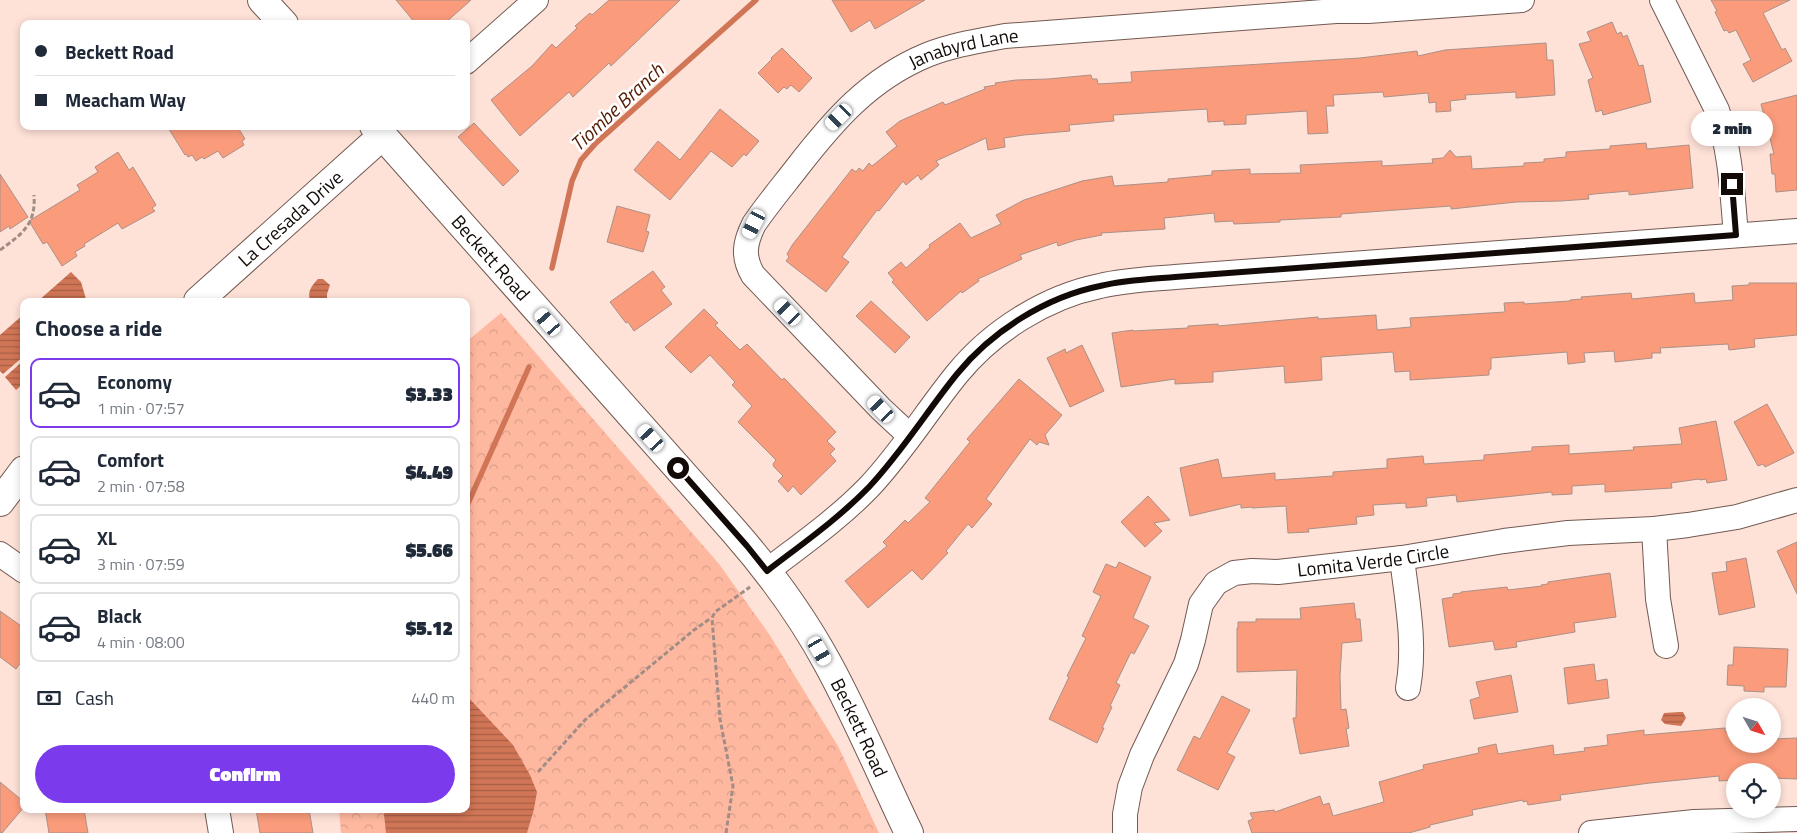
<!DOCTYPE html>
<meta charset="utf-8">
<style>
:root{--surface:#fff;--page:#f2f2f3;--text:#1f2937;--muted:#747a83;--line:#e0e1e3;--accent:#7c3aed}
body{margin:0;font-family:"Titillium Web",sans-serif;background:var(--page);color:var(--text);height:100vh;display:flex;flex-direction:column;font-size:19px;white-space:nowrap}
*{box-sizing:border-box;margin:0}
p{font-size:16px;color:var(--muted)}
.icon{flex:none;width:28px;height:28px;fill:none;stroke:currentColor;stroke-width:2;stroke-linecap:round;stroke-linejoin:round}
.map{position:relative;flex:1;overflow:hidden}
.sheet{position:absolute;left:20px;top:298px;width:450px;height:515px;display:flex;flex-direction:column;background:var(--surface);border-radius:10px;box-shadow:0 2px 8px #0003}
.sheet>*{flex:none}
.guide{position:absolute;left:20px;top:20px;width:450px;height:110px;border-radius:10px;box-shadow:0 2px 8px #0003;display:grid;align-content:center;height:110px;padding:0 15px;background:var(--surface)}
.needle{width:32px;rotate:129deg}
.fabs{position:absolute;left:1726px;top:698px;display:grid;gap:10px}
.fabs a{display:grid;place-items:center;width:55px;height:55px;border-radius:50%;background:var(--surface);box-shadow:0 2px 8px #0003;font-size:25px}
.end{position:absolute;width:22px;height:22px;margin:-11px;border:6px solid #120a07;background:#fff;box-shadow:0 0 0 2px #fff}
.from{border-radius:50%}
.bubble{position:absolute;height:35px;border-radius:18px;background:var(--surface);box-shadow:0 2px 8px #0003;font-size:16px;font-weight:800;line-height:35px;text-align:center}
.car{position:absolute;width:15px;height:30px;margin:-15px -8px;border-radius:6px;box-shadow:0 0 4px 1px #0007;background:linear-gradient(#fff 24%,#345 0 40%,#fff 0 76%,#345 0 86%,#fff 0)}
.guide b{display:flex;align-items:center;gap:18px;height:48px;font-size:19px}
.guide b+b{border-top:1px solid var(--line)}
.guide i{width:12px;height:12px;background:var(--text)}
ul{padding:0;list-style:none}
li{display:flex;align-items:center;gap:15px;height:70px;margin:0 10px 8px;padding:0 5px;border:2px solid var(--line);border-radius:10px}
li div{flex:1}
li b{display:block;font-size:19px}
li em{font-style:normal;font-weight:800}
li.active{border-color:var(--accent)}
li>.icon{width:45px;height:45px;stroke-width:1.5}
h2{padding:0 15px;font-size:22px;line-height:60px}
.pay{display:flex;align-items:center;gap:12px;height:55px;padding:0 15px;font-size:19px}
.pay p{margin-inline-start:auto}
.action{display:flex;gap:10px;margin-top:auto;padding:10px 15px}
.action a{flex:1;height:58px;border-radius:30px;background:var(--accent);color:#fff;font-size:20px;font-weight:800;line-height:58px;text-align:center}
.map>svg:first-child{display:block}
</style>
<div class="map">
<svg width="1797" height="833" viewBox="0 0 1797 833">
<defs>
<pattern id="park-crowns" width="20" height="18" patternUnits="userSpaceOnUse" patternTransform="scale(1.25)"><rect width="20" height="18" fill="#ffb8a0"/><path d="M2 6a3 3 0 1 1 6 0M12 15a3 3 0 1 1 6 0" fill="none" stroke="#da9d88"/></pattern>
<pattern id="water-rules" width="6" height="5" patternUnits="userSpaceOnUse" patternTransform="scale(1.25)"><rect width="6" height="5" fill="#d07556"/><path d="M0 2.5h6" fill="none" stroke="#a75e45"/></pattern>
</defs>
<rect width="100%" height="100%" fill="#fee1d7"/>
<path fill="url(#park-crowns)" d="M 501,313 L 719,564 L 769,634 L 838,746 L 879,833 L 341,833 L 339,809 L 466,809 L 466,342 Z"/>
<path fill="url(#water-rules)" d="M 71,272 L 81,282 L 86,299 L 84,301 L 38,301 Z
M 318,279 L 323,279 L 330,285 L 327,294 L 327,301 L 311,301 C 306,293 312,285 318,279 Z
M 24,314 L 24,356 L 3,374 L 0,371 L 0,335 Z
M 24,360 L 24,383 L 16,390 L 5,377 Z
M 466,695 L 513,745 L 530,775 L 537,792 L 534,809 L 527,833 L 386,833 L 384,814 L 386,809 L 466,809 Z
M 1679,712 L 1683,712 L 1686,718 L 1681,726 L 1665,724 L 1661,720 L 1664,713 Z"/>
<g fill="none" stroke-linecap="round" stroke-linejoin="round">
<path stroke="#d07556" stroke-width="5.5" d="M 552,268 L 572,181 L 581,160 L 596,143 L 756,0
M 466,508 L 529,367"/>
</g>
<path fill="#fa9b7b" stroke="#ab9087" d="M 396,0 L 471,0 L 444,24 L 416,24 Z
M 609,0 L 680,0 L 611,66 L 609,63 L 573,97 L 569,92 L 520,136 L 491,100 L 532,66 L 552,44 L 556,48 L 577,28 L 575,26 L 590,13 L 592,15 Z
M 832,0 L 925,0 L 875,29 L 870,20 L 851,32 Z
M 1711,0 L 1790,0 L 1763,13 L 1782,50 L 1785,48 L 1792,61 L 1753,82 L 1743,64 L 1751,60 L 1736,30 L 1729,33 L 1727,30 L 1724,31 L 1715,12 L 1717,11 Z
M 1612,22 L 1617,34 L 1621,32 L 1623,37 L 1627,35 L 1639,66 L 1643,65 L 1651,102 L 1603,115 L 1602,110 L 1596,112 L 1588,80 L 1593,78 L 1579,44 L 1591,41 L 1587,32 Z
M 1546,43 L 1547,60 L 1553,60 L 1555,95 L 1516,98 L 1516,92 L 1465,95 L 1466,99 L 1450,101 L 1451,111 L 1436,112 L 1436,102 L 1429,103 L 1428,93 L 1384,97 L 1383,92 L 1333,95 L 1334,106 L 1326,106 L 1328,133 L 1308,134 L 1307,111 L 1246,115 L 1246,124 L 1224,125 L 1224,121 L 1208,122 L 1207,109 L 1113,115 L 1114,121 L 1069,125 L 1070,131 L 1024,135 L 1004,138 L 1005,147 L 988,150 L 986,138 L 936,161 L 939,165 L 921,180 L 918,175 L 906,185 L 903,181 L 879,211 L 877,210 L 842,257 L 849,262 L 826,292 L 786,261 L 789,257 L 787,254 L 793,244 L 852,169 L 856,172 L 859,168 L 863,171 L 869,163 L 872,166 L 897,146 L 886,132 L 900,121 L 943,102 L 945,105 L 985,89 L 984,87 L 996,85 L 995,83 L 1016,80 L 1048,79 L 1091,75 L 1092,79 L 1097,79 L 1098,84 L 1132,82 L 1131,72 L 1360,58 L 1417,51 L 1418,56 L 1445,50 Z
M 782,48 L 812,78 L 799,92 L 791,85 L 787,89 L 784,87 L 778,93 L 758,73 L 772,59 L 771,58 Z
M 1797,95 L 1797,190 L 1776,192 L 1775,174 L 1772,174 L 1770,154 L 1774,154 L 1761,104 Z
M 720,109 L 759,141 L 746,156 L 744,154 L 732,167 L 711,151 L 670,200 L 634,170 L 658,141 L 680,160 Z
M 474,123 L 519,171 L 503,186 L 458,137 Z
M 167,126 L 237,126 L 245,139 L 242,141 L 244,145 L 223,158 L 218,151 L 204,159 L 202,157 L 196,161 L 192,155 L 188,157 L 186,154 L 185,155 Z
M 1646,143 L 1647,149 L 1689,145 L 1693,188 L 1629,195 L 1629,191 L 1594,194 L 1588,195 L 1589,199 L 1561,201 L 1516,202 L 1451,209 L 1451,206 L 1369,212 L 1341,214 L 1341,217 L 1280,220 L 1280,222 L 1234,224 L 1233,221 L 1215,222 L 1214,213 L 1164,218 L 1165,229 L 1101,233 L 1102,235 L 1076,240 L 1058,246 L 1057,242 L 1020,255 L 1022,259 L 978,279 L 979,281 L 962,293 L 961,291 L 927,321 L 892,282 L 894,280 L 888,273 L 901,262 L 906,268 L 930,247 L 929,245 L 960,223 L 971,238 L 1001,224 L 996,215 L 1024,200 L 1082,181 L 1112,176 L 1114,186 L 1168,182 L 1168,179 L 1212,175 L 1212,171 L 1250,169 L 1250,174 L 1301,173 L 1300,165 L 1382,161 L 1382,166 L 1433,163 L 1432,159 L 1443,158 L 1450,150 L 1456,157 L 1471,156 L 1472,169 L 1524,166 L 1524,163 L 1544,162 L 1544,159 L 1566,157 L 1566,152 L 1610,149 L 1610,146 Z
M 118,152 L 129,170 L 133,167 L 156,205 L 152,208 L 155,211 L 122,229 L 118,223 L 84,244 L 85,246 L 75,252 L 77,256 L 62,266 L 47,242 L 43,244 L 29,221 L 80,190 L 77,185 L 98,172 L 95,167 Z
M 0,174 L 28,217 L 10,229 L 9,226 L 0,232 Z
M 617,206 L 650,215 L 646,231 L 649,232 L 643,252 L 607,242 Z
M 653,271 L 665,287 L 661,290 L 672,304 L 634,331 L 628,322 L 626,323 L 610,302 Z
M 1749,283 L 1797,283 L 1797,335 L 1754,339 L 1755,347 L 1729,350 L 1728,344 L 1660,348 L 1661,353 L 1652,353 L 1652,358 L 1615,362 L 1614,351 L 1584,353 L 1585,362 L 1568,364 L 1567,352 L 1491,358 L 1491,369 L 1489,370 L 1489,375 L 1410,380 L 1410,371 L 1395,372 L 1393,352 L 1321,357 L 1322,380 L 1285,383 L 1284,366 L 1213,372 L 1213,382 L 1175,384 L 1175,379 L 1121,387 L 1112,333 L 1133,330 L 1133,331 L 1188,328 L 1188,326 L 1218,324 L 1218,326 L 1318,317 L 1318,319 L 1376,315 L 1377,330 L 1411,327 L 1410,318 L 1505,312 L 1504,303 L 1524,302 L 1524,304 L 1570,301 L 1570,300 L 1582,299 L 1581,297 L 1631,293 L 1632,299 L 1694,293 L 1695,303 L 1733,300 L 1732,286 L 1749,285 Z
M 871,301 L 910,337 L 895,353 L 856,316 Z
M 704,309 L 718,323 L 715,325 L 740,350 L 747,344 L 782,380 L 784,378 L 836,432 L 827,441 L 835,449 L 830,454 L 836,461 L 801,495 L 793,486 L 788,492 L 778,481 L 783,476 L 774,467 L 773,464 L 776,460 L 738,422 L 752,406 L 732,385 L 735,382 L 710,355 L 691,373 L 665,347 Z
M 1082,345 L 1104,391 L 1070,407 L 1047,358 L 1065,349 L 1066,353 Z
M 1019,379 L 1062,415 L 1045,435 L 1049,445 L 1039,442 L 1037,445 L 1030,439 L 986,499 L 992,504 L 972,528 L 968,524 L 946,551 L 948,553 L 922,580 L 912,570 L 868,608 L 845,581 L 887,546 L 883,542 L 905,520 L 908,523 L 930,502 L 925,498 L 970,442 L 967,439 Z
M 1767,404 L 1794,453 L 1765,467 L 1763,464 L 1758,466 L 1734,422 Z
M 1716,421 L 1727,480 L 1707,483 L 1706,479 L 1700,480 L 1699,479 L 1671,483 L 1672,488 L 1605,492 L 1605,484 L 1572,486 L 1572,494 L 1552,495 L 1552,492 L 1457,502 L 1456,495 L 1426,498 L 1427,506 L 1406,508 L 1406,503 L 1373,505 L 1374,515 L 1356,517 L 1357,524 L 1308,529 L 1309,532 L 1288,533 L 1286,506 L 1252,508 L 1252,507 L 1241,508 L 1241,504 L 1190,516 L 1180,468 L 1218,459 L 1222,478 L 1275,473 L 1275,480 L 1333,476 L 1333,472 L 1387,468 L 1387,459 L 1423,456 L 1424,464 L 1484,460 L 1484,455 L 1532,451 L 1532,447 L 1569,445 L 1569,454 L 1634,450 L 1633,447 L 1682,444 L 1679,428 Z
M 1148,496 L 1170,520 L 1154,523 L 1162,531 L 1145,547 L 1121,522 Z
M 1797,542 L 1797,594 L 1777,551 Z
M 1746,558 L 1755,607 L 1719,615 L 1712,573 L 1727,571 L 1726,562 Z
M 1119,562 L 1151,577 L 1133,618 L 1149,626 L 1134,654 L 1131,652 L 1116,683 L 1120,685 L 1110,706 L 1112,707 L 1102,728 L 1104,728 L 1097,743 L 1049,719 L 1069,677 L 1067,676 L 1086,638 L 1082,636 L 1101,596 L 1093,592 L 1106,564 L 1116,568 Z
M 1610,573 L 1616,617 L 1574,623 L 1575,632 L 1516,642 L 1517,647 L 1495,650 L 1493,641 L 1449,647 L 1442,599 L 1453,597 L 1453,594 L 1461,593 L 1461,592 L 1507,587 L 1508,590 L 1542,586 L 1541,585 L 1548,584 L 1548,582 Z
M 1354,603 L 1356,619 L 1360,619 L 1362,641 L 1342,643 L 1340,676 L 1341,710 L 1346,709 L 1349,728 L 1346,729 L 1349,746 L 1300,754 L 1293,718 L 1296,718 L 1297,670 L 1237,672 L 1237,628 L 1238,628 L 1238,622 L 1256,622 L 1256,619 L 1301,619 L 1300,608 Z
M 0,611 L 24,628 L 24,658 L 16,669 L 0,657 Z
M 1734,647 L 1788,649 L 1786,687 L 1764,687 L 1764,692 L 1744,691 L 1744,686 L 1727,685 L 1728,665 L 1733,665 Z
M 1594,664 L 1596,681 L 1607,679 L 1609,698 L 1568,704 L 1564,668 Z
M 1511,675 L 1518,712 L 1474,719 L 1470,700 L 1480,697 L 1476,682 Z
M 1222,696 L 1250,710 L 1227,753 L 1235,757 L 1218,790 L 1177,770 L 1194,736 L 1200,739 Z
M 1725,728 L 1725,732 L 1735,731 L 1735,744 L 1772,744 L 1772,739 L 1797,738 L 1797,779 L 1772,778 L 1772,771 L 1735,771 L 1735,780 L 1719,781 L 1719,776 L 1650,783 L 1560,795 L 1561,800 L 1528,805 L 1527,801 L 1523,802 L 1523,800 L 1472,810 L 1473,815 L 1430,825 L 1430,827 L 1409,833 L 1252,833 L 1248,821 L 1253,819 L 1250,813 L 1274,810 L 1275,812 L 1320,796 L 1323,805 L 1329,803 L 1333,816 L 1384,802 L 1379,782 L 1424,769 L 1423,765 L 1479,753 L 1478,748 L 1496,744 L 1498,754 L 1553,745 L 1554,755 L 1585,751 L 1584,748 L 1608,745 L 1607,735 L 1644,730 L 1644,735 Z
M 0,782 L 24,802 L 24,807 L 2,833 L 0,833 Z
M 45,809 L 84,809 L 88,833 L 49,833 Z
M 256,809 L 309,809 L 313,833 L 260,833 Z"/>
<g fill="none" stroke-linecap="round" stroke-linejoin="round">
<g stroke="#725a52" stroke-width="26">
<g id="minor">
<path d="M 1662,0 L 1717,110 C 1731,153 1732,191 1736,235"/>
<path d="M 466,62 L 536,0"/>
<path id="s1" d="M 910,436 L 881,409 L 753,275 C 742,256 745,242 754,224 C 767,205 782,187 796,169 C 833,121 869,79 927,55 C 952,45 978,41 1005,36 L 1336,11 L 1368,11 L 1522,0"/>
<path d="M 1654,529 L 1658,599 L 1666,646"/>
<path d="M 0,554 L 24,571"/>
<path d="M 1402,558 C 1407,601 1416,644 1408,688"/>
<path d="M 767,571 C 802,544 838,519 869,487 C 902,452 927,411 957,374 C 992,331 1046,297 1100,286 C 1124,280 1150,279 1175,277 L 1797,231"/>
<path d="M 217,809 L 221,833"/>
<path id="s2" d="M 1125,833 L 1125,814 L 1130,787 L 1142,755 L 1186,664 L 1193,640 L 1201,604 L 1216,583 L 1234,573 L 1252,571 L 1278,572 L 1296,570 L 1402,558 L 1504,541 L 1568,533 L 1654,529 L 1688,525 L 1737,517 L 1797,500"/>
<path d="M 1591,833 L 1694,822 L 1797,819"/>
</g>
</g>
<g stroke="#725a52" stroke-width="30">
<g id="tertiary">
<path d="M 262,0 L 284,24"/>
<path id="s3" d="M 374,126 L 733,530 C 769,571 802,616 828,664 C 858,719 882,777 909,833"/>
<path id="s4" d="M 198,301 L 382,136"/>
<path d="M 0,502 L 24,470"/>
</g>
</g>
<path stroke="#a18d85" stroke-width="3" stroke-dasharray="5 2.5" stroke-linecap="butt" d="M 0,250 C 22,234 36,225 34,195
M 538,772 L 585,720 L 694,630 L 711,618
M 726,833 L 733,786 L 720,719 L 712,618 L 715,612 L 750,587"/>
<use href="#minor" stroke="#fff" stroke-width="24"/>
<use href="#tertiary" stroke="#fff" stroke-width="28"/>
</g>
<g fill="none" stroke-linecap="round" stroke-linejoin="round">
<path stroke="#120a07" stroke-width="6" d="M 678,468 L 747,546 L 767,571 C 802,544 838,519 869,487 C 902,452 927,411 957,374 C 992,331 1046,297 1100,286 C 1124,280 1150,279 1175,277 L 1736,235 L 1732,184"/>
</g>
<g text-anchor="middle" stroke-width="5" stroke-linejoin="round" paint-order="stroke">
<g font-size="19" fill="#120a07" stroke="#fff">
<text dy="7" stroke="none"><textPath href="#s1" startOffset="561">Janabyrd Lane</textPath></text>
<text dy="7" stroke="none"><textPath href="#s4" startOffset="124">La Cresada Drive</textPath></text>
<text dy="7" stroke="none"><textPath href="#s3" startOffset="176">Beckett Road</textPath></text>
<text dy="7" stroke="none"><textPath href="#s2" startOffset="430">Lomita Verde Circle</textPath></text>
<text dy="7" stroke="none"><textPath href="#s3" startOffset="776">Beckett Road</textPath></text>
</g>
<g font-size="20" font-style="italic" fill="#531a03" stroke="#fff">
<text transform="translate(617 107) rotate(-43)" y="7">Tiombe Branch</text>
</g>
</g>
</svg>
<div class="fabs">
<a><svg class="needle" viewBox="-14 -14 28 28"><path d="M0-13l5 13h-10z" fill="#e53935"/><path d="M0 13l5-13h-10z" fill="#747a83"/></svg></a>
<a><svg class="icon" aria-label="locate" viewBox="0 0 24 24"><circle cx="12" cy="12" r="6"/><path d="M12 2v4M12 18v4M2 12h4M18 12h4"/></svg></a>
</div>
<i class="end from" style="left:678px;top:468px"></i>
<i class="end" style="left:1732px;top:184px"></i>
<div class="bubble" style="left:1691px;top:111px;width:82px">2 min</div>
<i class="car" style="left:839px;top:117px;rotate:225deg"></i>
<i class="car" style="left:754px;top:224px;rotate:207deg"></i>
<i class="car" style="left:788px;top:312px;rotate:316deg"></i>
<i class="car" style="left:548px;top:322px;rotate:319deg"></i>
<i class="car" style="left:881px;top:409px;rotate:317deg"></i>
<i class="car" style="left:651px;top:438px;rotate:318deg"></i>
<i class="car" style="left:820px;top:651px;rotate:150deg"></i>
<div class="guide">
<b><i class="from"></i>Beckett Road</b>
<b><i></i>Meacham Way</b>
</div>
<section class="sheet">
<h2>Choose a ride</h2>
<ul>
<li class="active"><svg class="icon" aria-label="car" viewBox="0 0 24 24"><path d="M5 17H2v-5l4-1 3-4h7l3 4 3 1v5h-3M9 17h6M6 11h13"/><circle cx="7" cy="17" r="2"/><circle cx="17" cy="17" r="2"/></svg><div><b>Economy</b><p>1 min · 07:57</p></div><em>$3.33</em></li>
<li><svg class="icon" aria-label="car" viewBox="0 0 24 24"><path d="M5 17H2v-5l4-1 3-4h7l3 4 3 1v5h-3M9 17h6M6 11h13"/><circle cx="7" cy="17" r="2"/><circle cx="17" cy="17" r="2"/></svg><div><b>Comfort</b><p>2 min · 07:58</p></div><em>$4.49</em></li>
<li><svg class="icon" aria-label="car" viewBox="0 0 24 24"><path d="M5 17H2v-5l4-1 3-4h7l3 4 3 1v5h-3M9 17h6M6 11h13"/><circle cx="7" cy="17" r="2"/><circle cx="17" cy="17" r="2"/></svg><div><b>XL</b><p>3 min · 07:59</p></div><em>$5.66</em></li>
<li><svg class="icon" aria-label="car" viewBox="0 0 24 24"><path d="M5 17H2v-5l4-1 3-4h7l3 4 3 1v5h-3M9 17h6M6 11h13"/><circle cx="7" cy="17" r="2"/><circle cx="17" cy="17" r="2"/></svg><div><b>Black</b><p>4 min · 08:00</p></div><em>$5.12</em></li>
</ul>
<div class="pay"><svg class="icon" aria-label="cash" viewBox="0 0 24 24"><path d="M3 7h18v10H3z"/><circle cx="12" cy="12" r="2"/></svg>Cash<p>440 m</p></div>
<div class="action"><a>Confirm</a></div>
</section>
</div>
